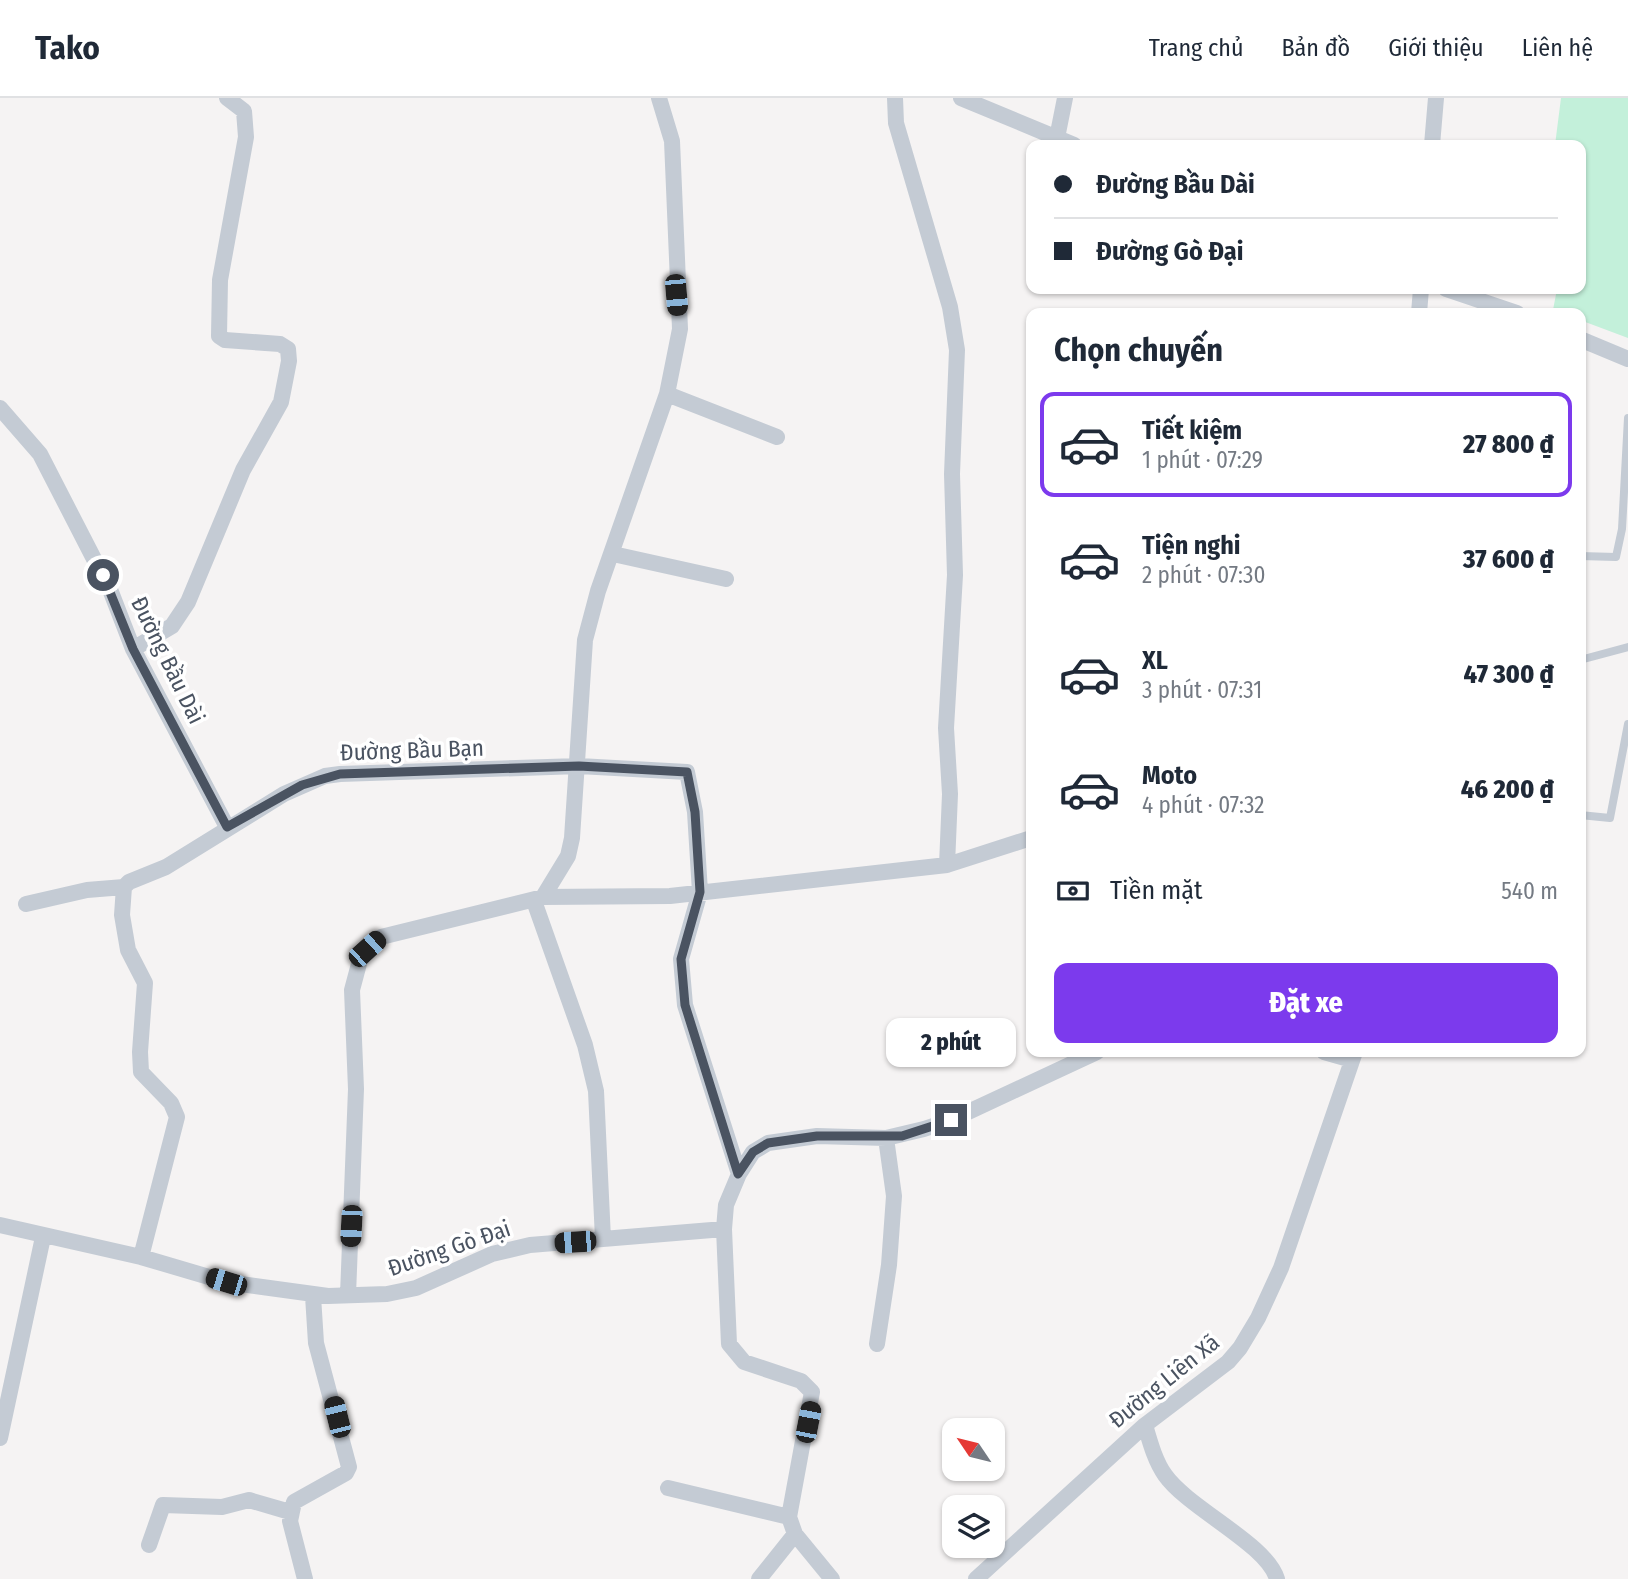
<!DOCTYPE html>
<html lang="vi">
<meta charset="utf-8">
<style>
:root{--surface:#fff;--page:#f2f2f3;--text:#1f2937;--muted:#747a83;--line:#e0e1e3;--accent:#7c3aed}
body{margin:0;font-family:"Fira Sans Condensed",sans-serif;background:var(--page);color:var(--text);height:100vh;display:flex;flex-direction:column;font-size:26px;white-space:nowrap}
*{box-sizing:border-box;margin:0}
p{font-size:23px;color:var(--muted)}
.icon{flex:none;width:38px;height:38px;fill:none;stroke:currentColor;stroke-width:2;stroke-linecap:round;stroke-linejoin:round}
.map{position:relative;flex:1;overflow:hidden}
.side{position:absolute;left:1026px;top:210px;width:560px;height:749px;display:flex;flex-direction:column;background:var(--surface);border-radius:14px;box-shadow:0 2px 5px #0004}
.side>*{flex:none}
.hud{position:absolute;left:1026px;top:42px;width:560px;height:154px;border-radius:14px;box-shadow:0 2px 5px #0004;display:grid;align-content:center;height:154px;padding:0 28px;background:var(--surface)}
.needle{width:46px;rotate:305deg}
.fabs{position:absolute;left:942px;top:1320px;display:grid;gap:14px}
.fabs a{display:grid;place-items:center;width:63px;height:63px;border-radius:14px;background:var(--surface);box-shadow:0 2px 5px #0004;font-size:35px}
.end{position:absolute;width:32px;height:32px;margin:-16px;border:9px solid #4a5361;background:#fff;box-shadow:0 0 0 4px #fff}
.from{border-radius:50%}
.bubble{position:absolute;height:49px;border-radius:14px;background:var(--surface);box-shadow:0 2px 5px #0004;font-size:23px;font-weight:800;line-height:49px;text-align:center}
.car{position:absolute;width:21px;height:42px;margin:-21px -10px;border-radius:9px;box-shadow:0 0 5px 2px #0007;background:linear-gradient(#222 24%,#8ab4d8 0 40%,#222 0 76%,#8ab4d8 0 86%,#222 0)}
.hud b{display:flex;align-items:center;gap:24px;height:66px;font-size:26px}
.hud b+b{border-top:2px solid var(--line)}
.hud i{width:18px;height:18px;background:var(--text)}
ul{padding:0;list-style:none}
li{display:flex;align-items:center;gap:21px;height:105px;margin:0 14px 10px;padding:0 14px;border:4px solid transparent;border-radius:14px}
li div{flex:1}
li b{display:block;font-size:26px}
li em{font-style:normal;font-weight:800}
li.selected{border-color:var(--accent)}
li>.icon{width:63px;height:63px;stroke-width:1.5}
h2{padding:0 28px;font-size:32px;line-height:84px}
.pay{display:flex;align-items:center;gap:18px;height:77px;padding:0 28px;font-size:26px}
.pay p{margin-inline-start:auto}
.primary-button{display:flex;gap:14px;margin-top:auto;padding:14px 28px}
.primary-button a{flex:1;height:80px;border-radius:14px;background:var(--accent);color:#fff;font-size:28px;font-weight:800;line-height:80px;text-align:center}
header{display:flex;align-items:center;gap:42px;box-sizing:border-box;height:98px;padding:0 35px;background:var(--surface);border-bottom:2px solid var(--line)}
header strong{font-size:33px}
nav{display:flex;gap:38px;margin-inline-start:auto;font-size:24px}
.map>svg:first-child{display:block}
</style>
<header>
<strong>Tako</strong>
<nav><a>Trang chủ</a><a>Bản đồ</a><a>Giới thiệu</a><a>Liên hệ</a></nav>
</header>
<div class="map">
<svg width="1628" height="1481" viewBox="0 0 1628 1481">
<rect width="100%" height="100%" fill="#f5f3f3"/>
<path fill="#c3f0da" d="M 1561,0 L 1628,0 L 1628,240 L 1580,222 L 1580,215 L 1553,212 L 1557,191 L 1580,191 L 1580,47 L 1555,47 Z"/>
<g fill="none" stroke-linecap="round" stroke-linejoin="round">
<path stroke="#c4cbd4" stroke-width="8" d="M 1580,458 L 1616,459 L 1622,431 L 1628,320
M 1580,562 L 1628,549
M 1580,717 L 1610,720 L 1628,626"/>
<path stroke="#c4cbd4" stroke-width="16" d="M 895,0 L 896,25 L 950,209 L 957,252 L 952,376 L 955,477 L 946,630 L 950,696 L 947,767
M 961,0 L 1074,47
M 1057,40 L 1065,0
M 1432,47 L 1436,0
M 1446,191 L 1517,215
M 1419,215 L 1421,191
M 1580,241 L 1628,261
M 667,296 L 777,339
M 0,310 L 40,356 L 111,494 L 133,551 L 227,729
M 613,456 L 726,481
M 133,551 L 172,528 L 188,504 L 243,372 L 281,304 L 289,263 L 288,251 L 280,246 L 225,242 L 219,238 L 220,182 L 246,39 L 244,13 L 227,0
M 543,799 L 568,758 L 572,740 L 585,542 L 598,493 L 667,296 L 680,231 L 672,43 L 659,0
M 534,803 L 585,947 L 596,993 L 603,1141
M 26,806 L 87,792 L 124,789
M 1324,954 L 1352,962
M 0,1127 L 141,1159 L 226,1184 L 328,1198 L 387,1196 L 416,1190 L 492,1156 L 530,1147 L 724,1131
M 141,1159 L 177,1019 L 171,1005 L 141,974 L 140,954 L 145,885 L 128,852 L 122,817 L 124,789 L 129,784 L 166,769 L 284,696 L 325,678 L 340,676 L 579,668 L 687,674 L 695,714 L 700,794 L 681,861 L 685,907 L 739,1076
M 348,1197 L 356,991 L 352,892 L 360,862 L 381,839 L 543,799 L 670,798 L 947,767 L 1031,740
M 877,1246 L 889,1167 L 894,1098 L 886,1040
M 1145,1327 C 1150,1344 1155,1363 1165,1377 C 1189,1411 1267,1446 1277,1481
M 0,1340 L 43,1139
M 668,1390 L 789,1419
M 149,1447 L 163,1407 L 222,1409 L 249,1402 L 290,1414
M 305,1481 L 290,1423 L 294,1404 L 346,1375 L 349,1369 L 316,1245 L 313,1198
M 759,1481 L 795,1436
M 832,1481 L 795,1436 L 789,1419 L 812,1294 L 801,1283 L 744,1264 L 729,1246 L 724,1131 L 726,1107 L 739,1076 L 753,1054 L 768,1045 L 817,1038 L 886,1040 L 924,1031 L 951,1022 L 1097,954
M 976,1481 L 1145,1327 L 1228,1264 L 1240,1250 L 1258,1220 L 1281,1170 L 1355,954"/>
</g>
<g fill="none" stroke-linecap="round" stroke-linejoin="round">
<path stroke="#4a5361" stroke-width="9" d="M 103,477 L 133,551 L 227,729 L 302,687 L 340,676 L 579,668 L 687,674 L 695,714 L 700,794 L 681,861 L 685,907 L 738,1076 L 753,1054 L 768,1045 L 817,1038 L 902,1038 L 951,1022"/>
</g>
<g text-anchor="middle" stroke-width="7" stroke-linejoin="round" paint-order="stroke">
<g font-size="23" fill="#4a5361" stroke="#fff">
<text transform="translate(168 562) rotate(64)" y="8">Đường Bầu Dài</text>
<text transform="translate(412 652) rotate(-2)" y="8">Đường Bầu Bạn</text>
<text transform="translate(449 1150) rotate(-19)" y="8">Đường Gò Đại</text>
<text transform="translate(1164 1283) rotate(-39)" y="8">Đường Liên Xã</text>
</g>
</g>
</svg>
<div class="fabs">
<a><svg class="needle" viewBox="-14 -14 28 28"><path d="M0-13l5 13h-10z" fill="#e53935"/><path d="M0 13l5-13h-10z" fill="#747a83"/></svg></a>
<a><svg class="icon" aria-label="layers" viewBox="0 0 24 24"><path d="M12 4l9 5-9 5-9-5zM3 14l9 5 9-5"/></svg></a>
</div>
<i class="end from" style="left:103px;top:477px"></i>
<i class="end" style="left:951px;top:1022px"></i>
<div class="bubble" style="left:886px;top:920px;width:130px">2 phút</div>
<i class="car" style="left:676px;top:197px;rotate:175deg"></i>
<i class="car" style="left:367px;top:851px;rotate:48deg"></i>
<i class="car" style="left:351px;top:1128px;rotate:183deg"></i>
<i class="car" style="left:575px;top:1144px;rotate:266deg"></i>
<i class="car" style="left:226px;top:1184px;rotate:287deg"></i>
<i class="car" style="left:337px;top:1319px;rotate:346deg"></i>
<i class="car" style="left:808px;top:1324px;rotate:11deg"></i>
<div class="hud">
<b><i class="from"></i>Đường Bầu Dài</b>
<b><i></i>Đường Gò Đại</b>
</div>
<section class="side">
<h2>Chọn chuyến</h2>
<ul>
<li class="selected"><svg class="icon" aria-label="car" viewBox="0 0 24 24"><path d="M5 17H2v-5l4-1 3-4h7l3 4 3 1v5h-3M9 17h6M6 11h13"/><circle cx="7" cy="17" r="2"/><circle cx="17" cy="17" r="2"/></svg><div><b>Tiết kiệm</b><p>1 phút · 07:29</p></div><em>27 800 ₫</em></li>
<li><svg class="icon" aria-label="car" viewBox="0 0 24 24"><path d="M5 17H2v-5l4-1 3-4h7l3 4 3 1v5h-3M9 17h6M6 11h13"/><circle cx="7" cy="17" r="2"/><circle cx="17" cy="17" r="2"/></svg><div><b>Tiện nghi</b><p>2 phút · 07:30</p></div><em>37 600 ₫</em></li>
<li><svg class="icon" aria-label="car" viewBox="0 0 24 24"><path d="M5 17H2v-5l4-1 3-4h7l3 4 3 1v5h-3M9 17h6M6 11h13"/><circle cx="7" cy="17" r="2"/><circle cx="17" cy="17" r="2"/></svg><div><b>XL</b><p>3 phút · 07:31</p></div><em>47 300 ₫</em></li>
<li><svg class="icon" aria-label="car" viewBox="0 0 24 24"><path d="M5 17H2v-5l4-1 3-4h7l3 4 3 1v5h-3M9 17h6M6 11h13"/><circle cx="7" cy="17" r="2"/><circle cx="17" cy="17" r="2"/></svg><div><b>Moto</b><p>4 phút · 07:32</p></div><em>46 200 ₫</em></li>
</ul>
<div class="pay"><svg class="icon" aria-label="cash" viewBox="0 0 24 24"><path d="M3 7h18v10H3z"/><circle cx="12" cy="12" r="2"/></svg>Tiền mặt<p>540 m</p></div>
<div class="primary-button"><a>Đặt xe</a></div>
</section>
</div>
